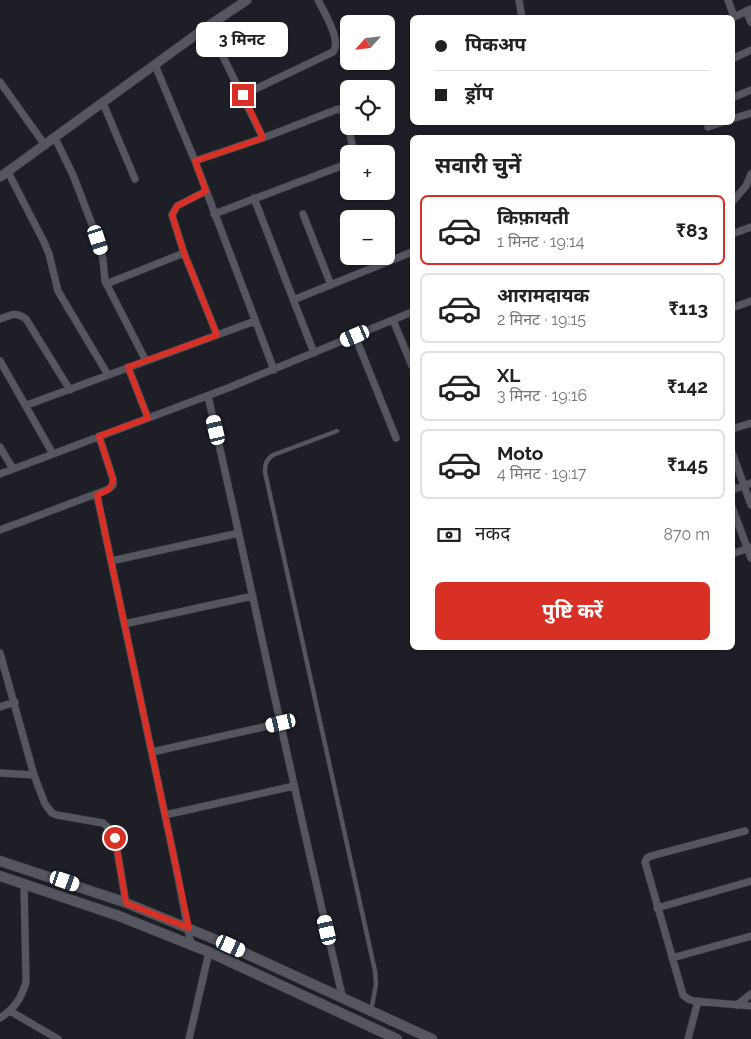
<!DOCTYPE html>
<html lang="hi">
<meta charset="utf-8">
<style>
:root{--surface:#fff;--page:#f6f6f6;--text:#222;--muted:#767676;--line:#e0e0e0;--accent:#d93025}
body{margin:0;font-family:Raleway,"Noto Sans Devanagari",sans-serif;background:var(--page);color:var(--text);height:100vh;display:flex;flex-direction:column;font-size:19px;white-space:nowrap}
*{box-sizing:border-box;margin:0}
p{font-size:16px;color:var(--muted)}
.icon{flex:none;width:28px;height:28px;fill:none;stroke:currentColor;stroke-width:2;stroke-linecap:round;stroke-linejoin:round}
.map{position:relative;flex:1;overflow:hidden}
.sheet{position:absolute;left:410px;top:135px;width:325px;height:515px;display:flex;flex-direction:column;background:var(--surface);border-radius:8px;box-shadow:0 1px 4px #0004}
.sheet>*{flex:none}
.top-card{position:absolute;left:410px;top:15px;width:325px;height:110px;border-radius:8px;box-shadow:0 1px 4px #0004;display:grid;align-content:center;height:110px;padding:0 25px;background:var(--surface)}
.needle{width:32px;rotate:243deg}
.tools{position:absolute;left:340px;top:15px;display:grid;gap:10px}
.tools a{display:grid;place-items:center;width:55px;height:55px;border-radius:8px;background:var(--surface);box-shadow:0 1px 4px #0004;font-size:25px}
.end{position:absolute;width:22px;height:22px;margin:-11px;border:6px solid #d93025;background:#fff;box-shadow:0 0 0 2px #fff}
.from{border-radius:50%}
.bubble{position:absolute;height:35px;border-radius:8px;background:var(--surface);box-shadow:0 1px 4px #0004;font-size:16px;font-weight:700;line-height:35px;text-align:center}
.car{position:absolute;width:15px;height:30px;margin:-15px -8px;border-radius:6px;box-shadow:0 0 4px 1px #0007;background:linear-gradient(#fff 24%,#345 0 40%,#fff 0 76%,#345 0 86%,#fff 0)}
.top-card b{display:flex;align-items:center;gap:18px;height:48px;font-size:19px}
.top-card b+b{border-top:1px solid var(--line)}
.top-card i{width:12px;height:12px;background:var(--text)}
ul{padding:0;list-style:none}
li{display:flex;align-items:center;gap:15px;height:70px;margin:0 10px 8px;padding:0 15px;border:2px solid var(--line);border-radius:8px}
li div{flex:1}
li b{display:block;font-size:19px}
li em{font-style:normal;font-weight:700}
li.selected{border-color:var(--accent)}
li>.icon{width:45px;height:45px;stroke-width:1.5}
h2{padding:0 25px;font-size:22px;line-height:60px}
.pay{display:flex;align-items:center;gap:12px;height:55px;padding:0 25px;font-size:19px}
.pay p{margin-inline-start:auto}
.button{display:flex;gap:10px;margin-top:auto;padding:10px 25px}
.button a{flex:1;height:58px;border-radius:8px;background:var(--accent);color:#fff;font-size:20px;font-weight:700;line-height:58px;text-align:center}
.map>svg:first-child{display:block}
</style>
<div class="map">
<svg width="751" height="1039" viewBox="0 0 751 1039">
<rect width="100%" height="100%" fill="#1e1e27"/>
<g fill="none" stroke-linecap="round" stroke-linejoin="round">
<g stroke="#393941" stroke-width="5">
<path id="service" d="M 337,431 L 273,455 C 266,460 265,464 265,472 L 375,971 L 376,984 L 371,1011"/>
</g>
<g stroke="#393941" stroke-width="8">
<path id="minor" d="M 519,0 L 522,18
M 728,0 L 734,17
M 746,11 L 751,22
M 732,18 L 751,9
M 208,26 L 263,138
M 732,59 L 751,50
M 155,65 L 195,161 L 274,370
M 0,82 L 45,145
M 243,95 L 333,52 C 342,41 324,12 318,0
M 732,98 L 751,90
M 103,103 L 135,179
M 732,119 L 751,113
M 708,127 L 723,122
M 55,138 L 73,175 L 98,240 L 103,259 L 105,281 L 146,361
M 195,161 L 263,138 L 338,109 L 346,113 L 354,154
M 8,172 L 44,242 L 49,254 L 58,291 L 108,375
M 206,191 L 177,206 L 172,215 L 184,253 L 217,335
M 254,198 L 314,353
M 732,202 L 746,186 L 751,174
M 214,214 L 349,163
M 303,214 L 331,285
M 732,234 L 751,227
M 106,284 L 184,253
M 293,300 L 412,252
M 732,308 L 751,301
M 0,319 C 10,315 17,311 26,319 L 70,390
M 393,320 L 412,366
M 355,336 L 396,438
M 0,361 L 53,454
M 128,367 L 148,418
M 208,396 C 254,597 295,798 343,999
M 27,405 L 255,321
M 732,429 L 751,423
M 0,447 L 13,469
M 732,452 L 751,505
M 0,474 L 228,388 L 412,312
M 732,490 L 751,483
M 97,495 L 176,867 L 191,945
M 732,507 L 751,558
M 0,530 L 109,489 L 113,485 L 113,479 L 99,436
M 732,554 L 751,547
M 111,561 L 239,533
M 124,624 L 253,596
M 0,653 L 34,775 L 45,804 L 52,813 L 57,815 L 103,823 L 112,831 L 115,838 L 126,903
M 0,707 L 15,702
M 152,752 L 281,723
M 0,773 L 34,775
M 165,815 L 294,786
M 745,831 L 651,856 L 647,858 L 645,862 L 683,995 L 688,999 L 694,1001 L 751,1006
M 657,908 L 751,881
M 672,958 L 751,936
M 737,1005 L 751,994
M 10,1011 L 58,1039
M 0,1018 C 15,1008 21,999 26,982 L 24,884
M 189,1039 L 209,952
M 688,1039 L 698,1001"/>
</g>
<g stroke="#393941" stroke-width="10">
<path id="tertiary" d="M 0,177 L 208,26 L 247,0"/>
</g>
<g stroke="#393941" stroke-width="11">
<path id="secondary" d="M 0,861 L 124,902 L 214,939 L 432,1039
M 0,876 L 119,916 L 209,952 L 397,1039"/>
</g>
<use href="#service" stroke="#565661" stroke-width="4"/>
<use href="#minor" stroke="#565661" stroke-width="7"/>
<use href="#tertiary" stroke="#565661" stroke-width="9"/>
<use href="#secondary" stroke="#565661" stroke-width="10"/>
</g>
<g fill="none" stroke-linecap="round" stroke-linejoin="round">
<path stroke="#d93025" stroke-width="6" d="M 115,838 L 126,903 L 189,928 L 97,495 C 105,492 112,489 113,479 L 99,436 L 148,418 L 128,367 L 217,335 L 184,253 L 172,215 L 177,206 L 206,191 L 195,161 L 263,138 L 243,95"/>
</g>
</svg>
<div class="tools">
<a><svg class="needle" viewBox="-14 -14 28 28"><path d="M0-13l5 13h-10z" fill="#e53935"/><path d="M0 13l5-13h-10z" fill="#767676"/></svg></a>
<a><svg class="icon" aria-label="locate" viewBox="0 0 24 24"><circle cx="12" cy="12" r="6"/><path d="M12 2v4M12 18v4M2 12h4M18 12h4"/></svg></a>
<a>+</a>
<a>−</a>
</div>
<i class="end from" style="left:115px;top:838px"></i>
<i class="end" style="left:243px;top:95px"></i>
<div class="bubble" style="left:196px;top:22px;width:92px">3 मिनट</div>
<i class="car" style="left:98px;top:240px;rotate:162deg"></i>
<i class="car" style="left:355px;top:336px;rotate:247deg"></i>
<i class="car" style="left:216px;top:430px;rotate:347deg"></i>
<i class="car" style="left:281px;top:723px;rotate:257deg"></i>
<i class="car" style="left:65px;top:881px;rotate:109deg"></i>
<i class="car" style="left:327px;top:930px;rotate:347deg"></i>
<i class="car" style="left:231px;top:946px;rotate:115deg"></i>
<div class="top-card">
<b><i class="from"></i>पिकअप</b>
<b><i></i>ड्रॉप</b>
</div>
<section class="sheet">
<h2>सवारी चुनें</h2>
<ul>
<li class="selected"><svg class="icon" aria-label="car" viewBox="0 0 24 24"><path d="M5 17H2v-5l4-1 3-4h7l3 4 3 1v5h-3M9 17h6M6 11h13"/><circle cx="7" cy="17" r="2"/><circle cx="17" cy="17" r="2"/></svg><div><b>किफ़ायती</b><p>1 मिनट · 19:14</p></div><em>₹83</em></li>
<li><svg class="icon" aria-label="car" viewBox="0 0 24 24"><path d="M5 17H2v-5l4-1 3-4h7l3 4 3 1v5h-3M9 17h6M6 11h13"/><circle cx="7" cy="17" r="2"/><circle cx="17" cy="17" r="2"/></svg><div><b>आरामदायक</b><p>2 मिनट · 19:15</p></div><em>₹113</em></li>
<li><svg class="icon" aria-label="car" viewBox="0 0 24 24"><path d="M5 17H2v-5l4-1 3-4h7l3 4 3 1v5h-3M9 17h6M6 11h13"/><circle cx="7" cy="17" r="2"/><circle cx="17" cy="17" r="2"/></svg><div><b>XL</b><p>3 मिनट · 19:16</p></div><em>₹142</em></li>
<li><svg class="icon" aria-label="car" viewBox="0 0 24 24"><path d="M5 17H2v-5l4-1 3-4h7l3 4 3 1v5h-3M9 17h6M6 11h13"/><circle cx="7" cy="17" r="2"/><circle cx="17" cy="17" r="2"/></svg><div><b>Moto</b><p>4 मिनट · 19:17</p></div><em>₹145</em></li>
</ul>
<div class="pay"><svg class="icon" aria-label="cash" viewBox="0 0 24 24"><path d="M3 7h18v10H3z"/><circle cx="12" cy="12" r="2"/></svg>नकद<p>870 m</p></div>
<div class="button"><a>पुष्टि करें</a></div>
</section>
</div>
